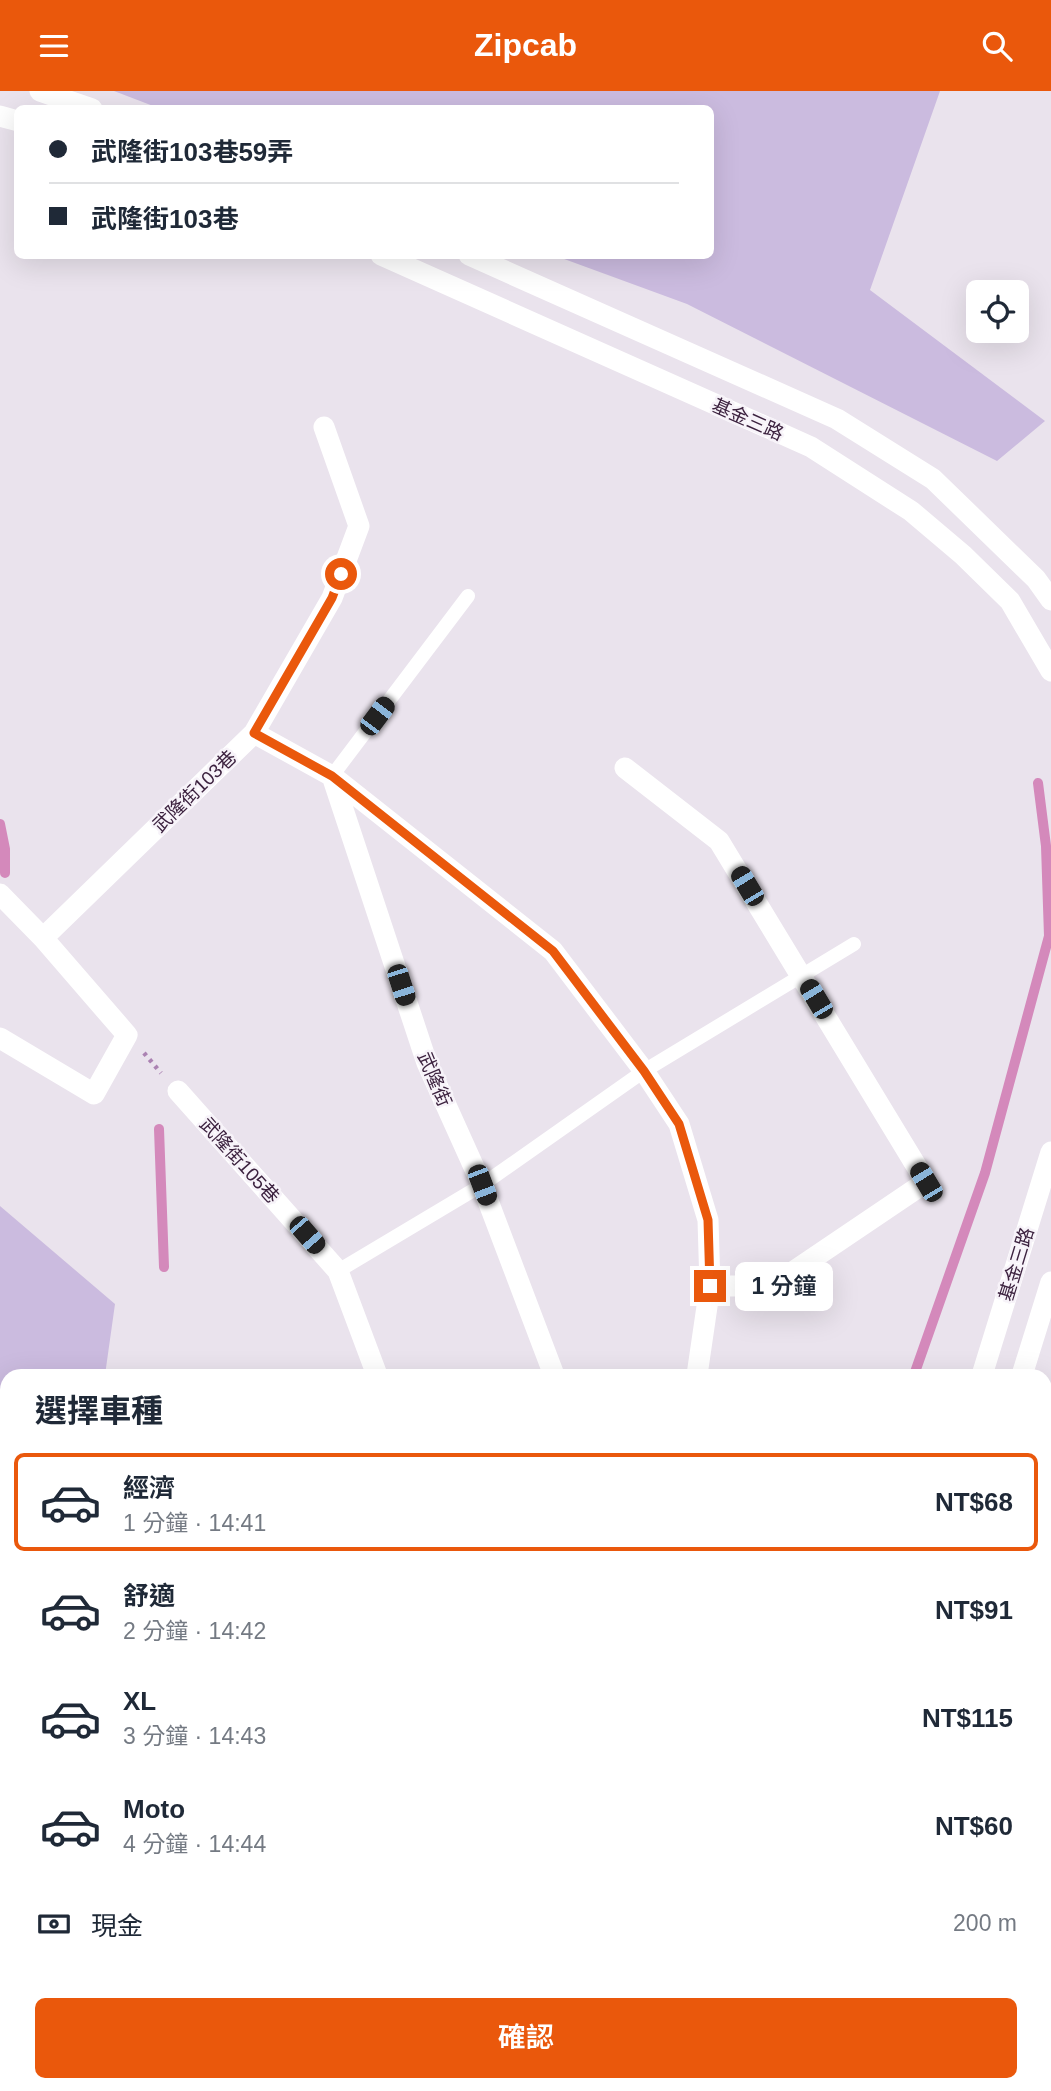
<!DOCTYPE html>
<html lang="zh-TW">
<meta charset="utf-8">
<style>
:root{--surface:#fff;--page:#f2f2f3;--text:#1f2937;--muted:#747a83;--line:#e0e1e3;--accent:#ea580c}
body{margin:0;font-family:Arial,"Noto Sans TC",sans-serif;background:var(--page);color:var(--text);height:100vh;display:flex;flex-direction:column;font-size:26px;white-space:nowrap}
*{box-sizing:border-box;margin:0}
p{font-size:23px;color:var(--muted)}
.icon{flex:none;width:38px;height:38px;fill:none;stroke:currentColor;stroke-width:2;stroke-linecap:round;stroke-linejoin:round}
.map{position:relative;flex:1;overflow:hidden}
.details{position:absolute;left:0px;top:1278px;width:1052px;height:723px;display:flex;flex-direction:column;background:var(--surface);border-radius:21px 21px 0 0;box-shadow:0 7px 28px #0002}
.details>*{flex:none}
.hud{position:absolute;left:14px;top:14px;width:700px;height:154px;border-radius:10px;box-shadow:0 7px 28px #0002;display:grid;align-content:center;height:154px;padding:0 35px;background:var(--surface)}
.controls{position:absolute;left:966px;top:189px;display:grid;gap:14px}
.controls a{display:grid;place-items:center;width:63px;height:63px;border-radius:10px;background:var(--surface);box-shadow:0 7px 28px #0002;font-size:35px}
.end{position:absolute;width:32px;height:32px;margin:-16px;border:9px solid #ea580c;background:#fff;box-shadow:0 0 0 4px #fff}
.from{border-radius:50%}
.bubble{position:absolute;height:49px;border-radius:10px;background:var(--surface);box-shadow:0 7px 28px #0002;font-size:23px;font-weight:600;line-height:49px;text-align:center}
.car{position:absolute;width:21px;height:42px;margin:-21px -10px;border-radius:9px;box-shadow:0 0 5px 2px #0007;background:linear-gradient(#222 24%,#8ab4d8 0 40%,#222 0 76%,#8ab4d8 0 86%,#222 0)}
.hud b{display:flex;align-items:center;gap:24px;height:66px;font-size:26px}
.hud b+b{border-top:2px solid var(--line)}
.hud i{width:18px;height:18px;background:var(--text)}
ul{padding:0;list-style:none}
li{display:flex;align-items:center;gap:21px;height:98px;margin:0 14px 10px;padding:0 21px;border:4px solid transparent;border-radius:10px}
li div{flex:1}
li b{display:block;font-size:26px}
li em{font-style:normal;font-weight:600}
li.active{border-color:var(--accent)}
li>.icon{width:63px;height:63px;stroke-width:1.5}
h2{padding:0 35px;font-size:32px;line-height:84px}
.pay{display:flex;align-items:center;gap:18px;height:77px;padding:0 35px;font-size:26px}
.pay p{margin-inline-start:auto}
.action{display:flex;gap:14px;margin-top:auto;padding:14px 35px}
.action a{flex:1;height:80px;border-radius:10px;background:var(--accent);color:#fff;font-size:28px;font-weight:600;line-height:80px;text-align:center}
header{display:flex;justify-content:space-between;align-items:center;height:91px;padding:0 35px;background:var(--accent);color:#fff;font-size:32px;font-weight:600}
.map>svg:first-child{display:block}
</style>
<header><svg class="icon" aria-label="menu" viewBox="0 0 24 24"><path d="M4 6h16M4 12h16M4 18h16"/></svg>Zipcab<svg class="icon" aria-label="search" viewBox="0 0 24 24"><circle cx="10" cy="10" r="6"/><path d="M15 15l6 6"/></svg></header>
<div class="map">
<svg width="1051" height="2000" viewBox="0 0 1051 2000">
<rect width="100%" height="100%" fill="#eae3ed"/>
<path fill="#cbbbdf" d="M 114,0 L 940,0 L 870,199 L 1045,330 L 997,370 L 687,213 L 556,165 L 710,164 L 710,18 L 161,18 Z
M 0,1115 L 115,1213 L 105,1284 L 7,1284 L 7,1993 L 86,1993 L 86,2000 L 0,2000 Z"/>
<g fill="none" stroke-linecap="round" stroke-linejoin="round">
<path stroke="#d489bb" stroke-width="10" d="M 0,733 L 5,758 L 5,782
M 159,1038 L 164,1176
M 914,1284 L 985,1082 L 1049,845 L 1046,755 L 1038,692"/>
<path stroke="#ab82b2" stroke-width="4.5" stroke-dasharray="3.5 5" stroke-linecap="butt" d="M 144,962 L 161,982"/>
<path stroke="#fff" stroke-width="14" d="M 332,685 L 468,505
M 338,1180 L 482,1094 L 644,980 L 854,853"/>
<path stroke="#fff" stroke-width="21" d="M 40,0 L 92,18
M 0,25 L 18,30
M 381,164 L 811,356 L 911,420 L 963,464 L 1010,510 L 1051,580
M 469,164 L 837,328 L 933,388 L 1036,488 L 1051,509
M 254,642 L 332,685 L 553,860 L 644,980 L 679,1033 L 708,1129 L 710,1195 L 697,1284
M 625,677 L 719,750 L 926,1091 L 772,1195 L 710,1195
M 332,685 L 427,972 L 482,1094 L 554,1284
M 0,803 L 43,847 L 127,944 L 94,1003 L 0,947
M 43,847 L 254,642 L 332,507 L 359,435 L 324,336
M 178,1000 L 338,1180 L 377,1284
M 982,1284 L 1051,1061
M 1022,1284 L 1051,1191
M 1045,1351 L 1051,1353
M 633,1993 L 634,2000
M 871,1993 L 873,2000
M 912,1993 L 914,2000
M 122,2000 L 122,1993
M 339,2000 L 340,1993"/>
</g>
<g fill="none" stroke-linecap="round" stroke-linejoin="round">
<path stroke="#ea580c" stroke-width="9" d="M 341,483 L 332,507 L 254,642 L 332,685 L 553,860 L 644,980 L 679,1033 L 708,1129 L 710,1195"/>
</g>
<g text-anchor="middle" stroke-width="5" stroke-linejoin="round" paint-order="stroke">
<g font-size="19" fill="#3c223f" stroke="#f7f3f9">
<text transform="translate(748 328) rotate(24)" y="7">基金三路</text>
<text transform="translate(194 700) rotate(-44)" y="7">武隆街103巷</text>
<text transform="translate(435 988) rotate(67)" y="7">武隆街</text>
<text transform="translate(240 1069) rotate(48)" y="7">武隆街105巷</text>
<text transform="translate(1016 1173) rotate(-73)" y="7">基金三路</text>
</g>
</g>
</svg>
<div class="controls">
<a><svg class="icon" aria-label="locate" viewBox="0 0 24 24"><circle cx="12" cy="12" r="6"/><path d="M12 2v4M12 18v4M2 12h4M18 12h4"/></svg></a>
</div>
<i class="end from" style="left:341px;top:483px"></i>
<i class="end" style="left:710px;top:1195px"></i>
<div class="bubble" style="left:735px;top:1171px;width:98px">1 分鐘</div>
<i class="car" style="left:377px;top:625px;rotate:37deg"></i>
<i class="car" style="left:747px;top:795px;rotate:329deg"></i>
<i class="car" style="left:401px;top:894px;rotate:162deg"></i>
<i class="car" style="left:816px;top:908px;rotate:329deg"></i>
<i class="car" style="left:926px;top:1091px;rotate:329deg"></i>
<i class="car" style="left:482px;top:1094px;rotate:159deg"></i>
<i class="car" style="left:307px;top:1144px;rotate:139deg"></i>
<div class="hud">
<b><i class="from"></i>武隆街103巷59弄</b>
<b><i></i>武隆街103巷</b>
</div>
<section class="details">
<h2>選擇車種</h2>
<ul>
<li class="active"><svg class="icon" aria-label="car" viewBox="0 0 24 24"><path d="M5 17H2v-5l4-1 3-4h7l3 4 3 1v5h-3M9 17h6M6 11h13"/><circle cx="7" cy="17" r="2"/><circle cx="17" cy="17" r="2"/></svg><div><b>經濟</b><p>1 分鐘 · 14:41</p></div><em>NT$68</em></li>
<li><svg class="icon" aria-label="car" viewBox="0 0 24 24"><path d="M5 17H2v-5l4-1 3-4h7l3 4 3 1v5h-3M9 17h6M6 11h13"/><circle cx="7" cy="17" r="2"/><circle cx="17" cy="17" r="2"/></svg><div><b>舒適</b><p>2 分鐘 · 14:42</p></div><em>NT$91</em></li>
<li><svg class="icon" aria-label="car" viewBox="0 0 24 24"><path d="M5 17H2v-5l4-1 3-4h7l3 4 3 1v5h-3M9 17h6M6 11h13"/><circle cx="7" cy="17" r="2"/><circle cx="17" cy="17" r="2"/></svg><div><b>XL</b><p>3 分鐘 · 14:43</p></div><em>NT$115</em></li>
<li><svg class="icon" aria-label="car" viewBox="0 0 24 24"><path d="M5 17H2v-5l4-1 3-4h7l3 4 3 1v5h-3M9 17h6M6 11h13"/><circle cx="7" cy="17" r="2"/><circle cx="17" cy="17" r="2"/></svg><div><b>Moto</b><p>4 分鐘 · 14:44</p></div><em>NT$60</em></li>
</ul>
<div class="pay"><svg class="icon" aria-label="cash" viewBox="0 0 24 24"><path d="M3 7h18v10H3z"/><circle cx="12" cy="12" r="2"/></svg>現金<p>200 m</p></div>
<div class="action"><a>確認</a></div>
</section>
</div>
